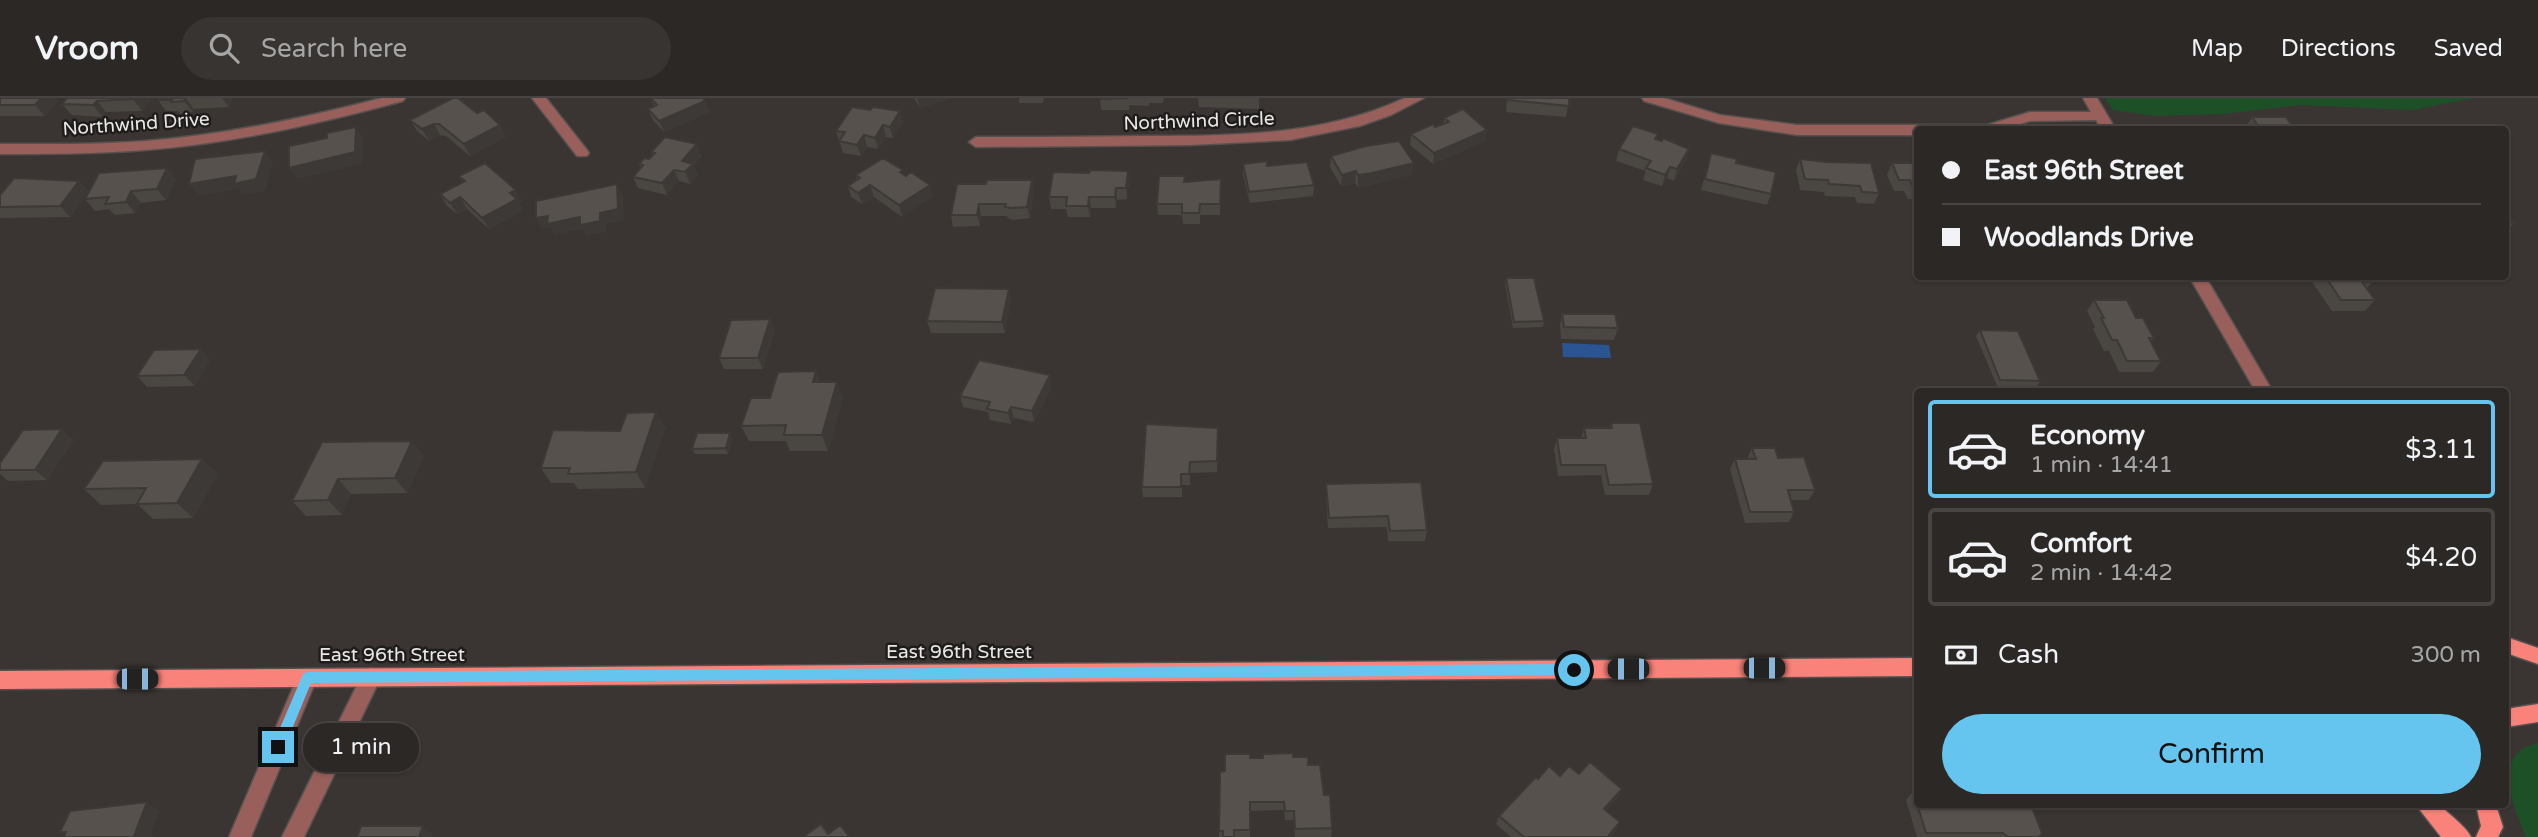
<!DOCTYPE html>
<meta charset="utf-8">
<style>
:root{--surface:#2c2826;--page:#383432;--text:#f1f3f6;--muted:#a6a6a7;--line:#484443;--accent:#65c5ef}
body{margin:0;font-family:"Varela Round",sans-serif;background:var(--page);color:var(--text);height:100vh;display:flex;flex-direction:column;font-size:26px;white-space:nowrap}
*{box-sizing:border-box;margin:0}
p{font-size:23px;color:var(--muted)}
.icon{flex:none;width:38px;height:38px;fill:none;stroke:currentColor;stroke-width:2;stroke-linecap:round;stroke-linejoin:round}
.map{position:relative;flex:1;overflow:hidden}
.drawer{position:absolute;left:1914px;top:290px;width:595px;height:420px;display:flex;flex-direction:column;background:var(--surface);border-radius:7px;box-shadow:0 2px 5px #0004,0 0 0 2px var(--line)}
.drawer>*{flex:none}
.guide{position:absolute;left:1914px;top:28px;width:595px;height:154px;border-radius:7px;box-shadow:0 2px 5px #0004,0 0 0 2px var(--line);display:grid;align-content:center;height:154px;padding:0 28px;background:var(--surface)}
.end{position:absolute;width:32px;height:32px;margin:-16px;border:9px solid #65c5ef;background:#111;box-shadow:0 0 0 4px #111}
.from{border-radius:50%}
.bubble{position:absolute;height:49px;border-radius:24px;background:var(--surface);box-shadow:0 2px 5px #0004,0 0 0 2px var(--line);font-size:23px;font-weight:600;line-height:49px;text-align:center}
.car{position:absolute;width:21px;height:42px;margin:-21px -10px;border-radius:9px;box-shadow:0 0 5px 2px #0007;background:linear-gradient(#222 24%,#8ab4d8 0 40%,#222 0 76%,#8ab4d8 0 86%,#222 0)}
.guide b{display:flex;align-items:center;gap:24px;height:66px;font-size:26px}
.guide b+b{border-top:2px solid var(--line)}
.guide i{width:18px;height:18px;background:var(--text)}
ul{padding:12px 0 0;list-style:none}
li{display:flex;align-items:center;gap:21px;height:98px;margin:0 14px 10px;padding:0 14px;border:4px solid var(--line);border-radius:7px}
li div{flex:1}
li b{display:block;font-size:26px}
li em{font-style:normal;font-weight:600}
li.current{border-color:var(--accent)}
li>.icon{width:63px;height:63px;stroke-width:1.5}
.pay{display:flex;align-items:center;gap:18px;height:77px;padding:0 28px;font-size:26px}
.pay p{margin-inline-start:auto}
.primary-button{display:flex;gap:14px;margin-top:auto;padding:14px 28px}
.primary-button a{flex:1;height:80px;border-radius:42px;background:var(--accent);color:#111;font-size:28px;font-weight:600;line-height:80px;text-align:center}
header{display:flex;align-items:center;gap:42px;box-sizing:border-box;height:98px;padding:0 35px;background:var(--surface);border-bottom:2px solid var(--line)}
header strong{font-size:33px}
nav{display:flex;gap:38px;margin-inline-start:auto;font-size:24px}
.search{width:490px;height:63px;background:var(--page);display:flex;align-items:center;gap:18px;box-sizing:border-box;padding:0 24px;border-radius:38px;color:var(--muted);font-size:26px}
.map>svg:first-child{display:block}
</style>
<header>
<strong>Vroom</strong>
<div class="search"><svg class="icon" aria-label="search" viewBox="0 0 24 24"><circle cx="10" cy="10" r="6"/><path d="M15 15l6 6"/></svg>Search here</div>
<nav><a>Map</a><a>Directions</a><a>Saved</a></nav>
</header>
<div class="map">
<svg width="2538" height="739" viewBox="0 0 2538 739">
<rect width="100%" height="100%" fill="#3a3532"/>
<path fill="#1e5027" d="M 2105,0 L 2473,0 L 2413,12 L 2301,7 L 2222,16 L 2155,18 L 2113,12 Z
M 2538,645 L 2538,739 L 2526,739 C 2517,716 2495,671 2522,651 C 2526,648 2533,647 2538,645 Z"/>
<path fill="#2b5492" d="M 1562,245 L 1609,247 L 1611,260 L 1563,259 Z"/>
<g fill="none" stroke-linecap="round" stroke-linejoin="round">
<g stroke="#56514f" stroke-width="3">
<path id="minor" d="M 382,0 L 405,0 L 403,3 C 318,26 233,45 145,52 C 97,56 48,56 0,56 L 0,46 C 48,46 97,47 145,43 C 225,37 304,20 382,0 Z
M 532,0 L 546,0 L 587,52 L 589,55 L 587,58 L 577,58 Z
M 1405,0 L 1424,0 L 1391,17 L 1360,28 L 1290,42 L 1190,47 L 976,49 L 969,44 L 976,39 C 1030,39 1083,39 1137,38 C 1229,38 1321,39 1405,0 Z
M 1642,0 L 1664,0 L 1720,17 L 1797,27 L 1987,27 L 2030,14 L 2091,14 L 2083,0 L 2097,0 L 2116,32 L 2102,32 L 2096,22 L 2030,23 L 2001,32 L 1918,32 L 1918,37 L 1797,37 L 1719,25 L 1644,3 Z
M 2189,178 L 2205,178 L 2273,294 L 2256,294 Z
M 371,570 L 378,573 L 381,579 L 304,739 L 282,739 L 364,573 Z
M 307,571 L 314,574 L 317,580 L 251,739 L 229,739 L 297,580 L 300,574 Z"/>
</g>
<g stroke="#56514f" stroke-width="3">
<path id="major" d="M 2506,539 L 2538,550 L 2538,566 L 2506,555 Z
M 1918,560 L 1918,578 L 0,591 L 0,573 Z
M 2538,606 L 2538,624 L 2506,629 L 2506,611 Z
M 2416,707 L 2440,707 C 2449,717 2465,727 2471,739 L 2441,739 Z
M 2476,707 L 2496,707 L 2503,729 L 2498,739 L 2476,739 L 2481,728 Z"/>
</g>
<use href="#minor" fill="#995f5a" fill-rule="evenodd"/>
<use href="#major" fill="#f9837a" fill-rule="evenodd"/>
</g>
<path fill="#4a4642" d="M 0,0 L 58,3 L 45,18 L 0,18 Z
M 67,0 L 152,0 L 142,13 L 106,14 L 102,19 L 72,17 L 62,6 Z
M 159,0 L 232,0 L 229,9 L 194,11 L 193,14 L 180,16 L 178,13 L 166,13 L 158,2 Z
M 651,0 L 705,3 L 710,14 L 664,34 L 653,22 L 648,11 L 654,8 Z
M 914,0 L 950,0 L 920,10 Z
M 1019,0 L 1044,0 L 1043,5 L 1019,5 Z
M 1100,0 L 1164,0 L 1163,5 L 1149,5 L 1149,8 L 1129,7 L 1129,12 L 1101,12 Z
M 1198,0 L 1259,0 L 1259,11 L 1199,9 Z
M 1507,0 L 1569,0 L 1566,19 L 1506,14 Z
M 870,12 L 900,13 L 903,25 L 893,40 L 886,39 L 878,51 L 867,49 L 861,58 L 843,55 L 836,33 Z
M 477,15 L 500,27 L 506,39 L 470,58 L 446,38 L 440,37 L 429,43 L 417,33 L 410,22 Z
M 2252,19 L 2295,32 L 2244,32 Z
M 1444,20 L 1485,43 L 1433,66 L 1410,47 L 1411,36 L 1443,26 Z
M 1656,41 L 1689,51 L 1686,62 L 1674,83 L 1667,80 L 1662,88 L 1643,82 L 1646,73 L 1616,63 L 1619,51 Z
M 651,54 L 702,58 L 694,67 L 698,77 L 690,86 L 679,83 L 667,97 L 638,90 L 633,79 L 641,70 L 639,66 L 649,61 L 653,57 Z
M 1711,55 L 1736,65 L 1771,96 L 1767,107 L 1701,92 Z
M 1331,58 L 1412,76 L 1371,87 L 1358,89 L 1355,85 L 1341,88 L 1330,69 Z
M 1800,61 L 1879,95 L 1874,106 L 1857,105 L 1855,99 L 1825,98 L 1824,94 L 1800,92 L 1796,72 Z
M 1892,65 L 1918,65 L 1918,102 L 1908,101 L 1904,93 L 1894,93 L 1887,77 Z
M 1243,66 L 1267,68 L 1314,87 L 1313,98 L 1250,105 L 1243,77 Z
M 167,70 L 176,81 L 166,102 L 141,105 L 135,115 L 115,117 L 109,111 L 95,113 L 85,101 L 86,98 L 70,119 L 0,120 L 0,97 L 79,83 L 89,94 Z
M 856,77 L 905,77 L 933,98 L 902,119 L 874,99 L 862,106 L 851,99 L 848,88 L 857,82 Z
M 459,78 L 522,103 L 519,105 L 523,113 L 489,131 L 467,111 L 457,116 L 447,108 L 440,96 L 463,84 Z
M 1221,81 L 1220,117 L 1200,117 L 1200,126 L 1183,126 L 1182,117 L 1158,117 L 1157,106 Z
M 1032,82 L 1034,93 L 1030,120 L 1013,122 L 1008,120 L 1007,118 L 981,118 L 980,128 L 953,129 L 951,117 L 986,86 Z
M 1129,84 L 1127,101 L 1117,102 L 1116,110 L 1091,110 L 1090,119 L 1068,119 L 1066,111 L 1051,111 L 1049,99 Z
M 2506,115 L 2514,125 L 2506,134 Z
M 2308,178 L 2368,178 L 2372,184 L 2367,190 L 2375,202 L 2365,213 L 2332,213 Z
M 1506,180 L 1544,223 L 1543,229 L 1513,230 L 1505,186 Z
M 1009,191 L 1011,202 L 1005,235 L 931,235 L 927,223 Z
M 2094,202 L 2136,220 L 2154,240 L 2151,244 L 2161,263 L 2153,274 L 2119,274 L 2109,253 L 2104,253 L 2093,231 L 2095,229 L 2087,213 Z
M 1562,216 L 1618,230 L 1614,242 L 1561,241 L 1560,227 Z
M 775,232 L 763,271 L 724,271 L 719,260 Z
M 1980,232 L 2040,283 L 2037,289 L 1997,288 L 1976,238 Z
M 201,251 L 210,262 L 195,288 L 147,289 L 137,278 Z
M 816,273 L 820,284 L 843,300 L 828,353 L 790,353 L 786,343 L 749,343 L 741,328 L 770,300 Z
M 1052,288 L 1034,324 L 1014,320 L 1011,326 L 990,322 L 988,314 L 963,309 L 960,298 Z
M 656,314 L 665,330 L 645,390 L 578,391 L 574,385 L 551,385 L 541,370 L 620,333 Z
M 1611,325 L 1653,386 L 1649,397 L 1605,397 L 1601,377 L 1558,378 L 1554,351 L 1557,340 L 1581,340 L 1584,330 L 1609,330 Z
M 733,340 L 728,356 L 695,356 L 692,351 Z
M 1218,340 L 1217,374 L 1190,375 L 1190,387 L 1182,387 L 1182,399 L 1143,399 L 1142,389 Z
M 74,342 L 47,382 L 8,383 L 0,376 L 0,365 Z
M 412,343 L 424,358 L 407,395 L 351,396 L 342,417 L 306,418 L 292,403 Z
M 1752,350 L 1778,360 L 1815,392 L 1809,402 L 1791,402 L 1794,414 L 1789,424 L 1745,425 L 1730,371 L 1735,361 L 1747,361 Z
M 218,376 L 193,420 L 153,421 L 137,406 L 101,407 L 84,391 Z
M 1326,386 L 1427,432 L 1425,443 L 1388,443 L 1387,429 L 1328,430 L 1326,397 Z
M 1293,659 L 1308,667 L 1324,697 L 1332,730 L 1331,739 L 1295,739 L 1294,722 L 1285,722 L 1284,712 L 1250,713 L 1250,739 L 1219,739 L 1219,733 L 1225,673 L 1250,660 Z
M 1579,676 L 1622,691 L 1618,699 L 1606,713 L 1620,724 L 1616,733 L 1610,739 L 1511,739 L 1496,726 L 1499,718 L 1538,681 Z
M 1913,693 L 2039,739 L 1917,739 L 1906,702 Z"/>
<path fill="#3c3936" d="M 41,0 L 55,0 L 58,3 L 45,18 L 35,7 Z
M 134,0 L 152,0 L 142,13 L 133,1 Z
M 186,0 L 194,11 L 193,14 L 184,3 Z
M 222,0 L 232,0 L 229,9 Z
M 917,0 L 950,0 L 920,10 Z
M 97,3 L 106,14 L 102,19 L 93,7 Z
M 705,3 L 710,14 L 664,34 L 659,23 Z
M 900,13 L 903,25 L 893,40 L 890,29 Z
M 434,26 L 440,37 L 429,43 L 422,31 Z
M 500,27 L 506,39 L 470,58 L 464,46 Z
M 883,27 L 886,39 L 878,51 L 875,40 Z
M 356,29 L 363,40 L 363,66 L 297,81 L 289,70 Z
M 1487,32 L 1485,43 L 1433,66 L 1434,55 Z
M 864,37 L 867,49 L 861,58 L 857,47 Z
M 697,46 L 702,58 L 694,67 L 698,77 L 690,86 L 682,63 Z
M 1689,51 L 1686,62 L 1674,83 L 1677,71 Z
M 265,53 L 273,64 L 265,93 L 243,97 L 238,91 L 198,98 L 189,86 Z
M 1414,65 L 1412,76 L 1371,87 L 1358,89 L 1358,77 Z
M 1670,69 L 1667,80 L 1662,88 L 1665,77 Z
M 167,70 L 176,81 L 166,102 L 157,91 Z
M 674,72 L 679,83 L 667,97 L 662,85 Z
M 1128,73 L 1129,84 L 1127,101 L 1126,90 Z
M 1356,73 L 1355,85 L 1341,88 L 1342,77 Z
M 1032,82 L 1034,93 L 1030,120 L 1027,109 Z
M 79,83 L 89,94 L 70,119 L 60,108 Z
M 617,86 L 623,97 L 624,122 L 606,126 L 606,134 L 586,138 L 582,131 L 554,137 L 550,130 L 542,131 L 536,120 L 548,118 L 580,119 L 600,115 Z
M 870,87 L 874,99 L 862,106 L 858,95 Z
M 930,87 L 933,98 L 902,119 L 899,107 Z
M 1116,90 L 1117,102 L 1116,110 L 1115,99 Z
M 516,92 L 522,103 L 519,105 L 523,113 L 489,131 L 482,120 L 510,95 Z
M 131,93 L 141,105 L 135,115 L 126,104 Z
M 460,99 L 467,111 L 457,116 L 450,105 Z
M 1089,99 L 1091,110 L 1090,119 L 1088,108 Z
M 979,106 L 981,118 L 980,128 L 977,117 Z
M 1009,191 L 1011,202 L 1005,235 L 1002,224 Z
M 770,221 L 775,232 L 763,271 L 758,260 Z
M 201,251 L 210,262 L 195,288 L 184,277 Z
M 816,273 L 822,289 L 813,284 Z
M 1050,277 L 1052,288 L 1034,324 L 1032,313 Z
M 837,284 L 843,300 L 828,353 L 822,337 Z
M 1011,309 L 1014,320 L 1011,326 L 1008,315 Z
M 656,314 L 665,330 L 645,390 L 636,374 Z
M 62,331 L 74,342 L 47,382 L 35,372 Z
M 730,335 L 733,340 L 728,356 L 726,350 Z
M 412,343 L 424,358 L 407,395 L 395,380 Z
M 202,361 L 218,376 L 193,420 L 177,405 Z
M 338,381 L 351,396 L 342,417 L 328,402 Z
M 1622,691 L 1618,699 L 1600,720 L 1604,711 Z
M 147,704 L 160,713 L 151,737 L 155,739 L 135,739 L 134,738 Z
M 1620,724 L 1616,733 L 1610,739 L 1608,739 Z
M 423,728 L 433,737 L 432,739 L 419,739 Z"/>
<path fill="#56514d" stroke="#3c3936" stroke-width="2" d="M 0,0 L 41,0 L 35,7 L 0,7 Z
M 67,0 L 134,0 L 133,1 L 97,3 L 93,7 L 62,6 Z
M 159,0 L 185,0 L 184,3 L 171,4 L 172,2 L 158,2 Z
M 453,0 L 458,0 L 477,15 L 484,12 L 500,27 L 464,46 L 439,26 L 434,26 L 422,31 L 410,22 Z
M 651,0 L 703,0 L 705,3 L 659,23 L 648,11 L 657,7 Z
M 1100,0 L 1128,0 L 1100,1 Z
M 1508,0 L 1569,0 L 1569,8 L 1508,2 Z
M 852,9 L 870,12 L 873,9 L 900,13 L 890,29 L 883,27 L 875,40 L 864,37 L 857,47 L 839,43 L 845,34 L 836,33 Z
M 1463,11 L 1487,32 L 1434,55 L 1411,36 L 1433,26 L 1435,29 L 1449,24 L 1444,20 Z
M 2252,19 L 2286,19 L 2295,32 L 2261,32 Z
M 1633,28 L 1658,36 L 1655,41 L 1662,43 L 1663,40 L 1689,51 L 1677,71 L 1670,69 L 1665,77 L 1646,70 L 1651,63 L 1619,51 Z
M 356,29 L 355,54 L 289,70 L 289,48 L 327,40 L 327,35 Z
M 665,39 L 697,46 L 682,63 L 693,66 L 685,74 L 674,72 L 662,85 L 633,79 L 643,67 L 639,66 L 644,60 L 649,61 L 655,55 L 651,54 Z
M 1399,43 L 1414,65 L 1372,75 L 1358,77 L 1356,73 L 1342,77 L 1331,58 L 1366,48 Z
M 265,53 L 256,81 L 234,86 L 236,78 L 189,86 L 195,61 Z
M 1711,55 L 1737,61 L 1736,65 L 1776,74 L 1771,96 L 1705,81 Z
M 883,60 L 903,72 L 900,74 L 906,78 L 911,74 L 930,87 L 899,107 L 870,87 L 858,95 L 848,88 L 860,80 L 856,77 Z
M 1800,61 L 1827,64 L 1871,65 L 1879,95 L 1862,94 L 1860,88 L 1829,86 L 1828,82 L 1805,81 Z
M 1267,63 L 1267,68 L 1307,64 L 1314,87 L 1249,94 L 1243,66 Z
M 485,65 L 516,92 L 510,95 L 517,101 L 482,120 L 460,99 L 450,105 L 440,96 L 465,83 L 459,78 Z
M 1892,65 L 1918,65 L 1918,90 L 1913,89 L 1910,82 L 1899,82 Z
M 167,70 L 157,91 L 131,93 L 126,104 L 105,106 L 109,99 L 85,101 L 99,75 Z
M 1090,72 L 1128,73 L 1126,90 L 1116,90 L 1115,99 L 1089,99 L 1088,108 L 1066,108 L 1067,99 L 1049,99 L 1053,74 L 1089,75 Z
M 1159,78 L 1185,78 L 1184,84 L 1221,81 L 1220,106 L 1200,106 L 1199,115 L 1182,115 L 1182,106 L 1157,106 Z
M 14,80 L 79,83 L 60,108 L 0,109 L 0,97 Z
M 987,82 L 1032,82 L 1027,109 L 1011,110 L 1005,109 L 1006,106 L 979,106 L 977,117 L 951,117 L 957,86 L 986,86 Z
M 617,86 L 618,111 L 600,115 L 600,123 L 580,127 L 580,119 L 547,126 L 548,118 L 536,120 L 536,103 Z
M 2506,115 L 2514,125 L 2506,125 Z
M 2325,178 L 2368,178 L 2372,184 L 2362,184 L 2375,202 L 2341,202 Z
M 1506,180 L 1534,180 L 1544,223 L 1514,224 Z
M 935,190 L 1009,191 L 1002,224 L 927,223 Z
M 2094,202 L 2127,202 L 2136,220 L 2143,220 L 2154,240 L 2149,240 L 2161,263 L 2127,263 L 2117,242 L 2112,242 L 2101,220 L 2104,220 Z
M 1562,216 L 1615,216 L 1618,230 L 1564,229 Z
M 770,221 L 758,260 L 719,260 L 731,222 Z
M 1980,232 L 2018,233 L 2040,283 L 2000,282 Z
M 201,251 L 184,277 L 137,278 L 154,252 Z
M 979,262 L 1050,277 L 1032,313 L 1011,309 L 1008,315 L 987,311 L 990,304 L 960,298 Z
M 816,273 L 813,284 L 837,284 L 822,337 L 784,337 L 786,327 L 741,328 L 751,300 L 770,300 L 778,274 Z
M 656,314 L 636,374 L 568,376 L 570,370 L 541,370 L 553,332 L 620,333 L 627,315 Z
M 1611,325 L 1640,325 L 1653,386 L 1609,387 L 1605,367 L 1561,367 L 1557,340 L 1586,340 L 1584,330 L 1612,330 Z
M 1146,326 L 1218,330 L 1217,363 L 1190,364 L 1189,376 L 1181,376 L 1181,389 L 1142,389 Z
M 62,331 L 35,372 L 0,372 L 0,365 L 23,332 Z
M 697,335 L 730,335 L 726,350 L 692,351 Z
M 412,343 L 395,380 L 338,381 L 328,402 L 292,403 L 322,344 Z
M 1752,350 L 1775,350 L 1778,360 L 1804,359 L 1815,392 L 1788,392 L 1794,414 L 1750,414 L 1735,361 L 1756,361 Z
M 202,361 L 177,405 L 137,406 L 146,390 L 84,391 L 103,363 Z
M 1421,384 L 1427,432 L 1390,433 L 1388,418 L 1329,420 L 1326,386 Z
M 1293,655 L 1293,659 L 1308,659 L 1308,667 L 1320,667 L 1324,697 L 1330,697 L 1332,730 L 1295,731 L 1294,713 L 1285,713 L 1284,704 L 1250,704 L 1250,732 L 1234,732 L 1234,739 L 1223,739 L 1223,733 L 1219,733 L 1220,674 L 1225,673 L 1225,656 L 1250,656 L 1250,660 L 1263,660 L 1263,656 Z
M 1590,664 L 1622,691 L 1604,711 L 1620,724 L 1609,737 L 1611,739 L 1524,739 L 1499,718 L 1536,679 L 1538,681 L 1549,668 L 1560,678 L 1569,668 L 1579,676 Z
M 1913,693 L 1918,693 L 1918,707 L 2031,707 L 2042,735 L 2039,739 L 2008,739 L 2003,735 L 1926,735 Z
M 147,704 L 134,738 L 151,737 L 150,739 L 64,739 L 66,734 L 60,734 L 70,713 Z
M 821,726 L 828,736 L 840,727 L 850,739 L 803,739 Z
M 361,728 L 423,728 L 419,739 L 357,739 Z"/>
<path fill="#65c5ef" d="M 1574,566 L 1580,572 L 1574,577 L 311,585 L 283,653 L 278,655 L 272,649 L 303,576 L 307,574 Z"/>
<g text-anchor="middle" stroke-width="5" stroke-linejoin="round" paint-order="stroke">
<g font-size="19" fill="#eae7e5" stroke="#1f1d1c">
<text transform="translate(1199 22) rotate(-2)" y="7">Northwind Circle</text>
<text transform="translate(136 25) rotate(-4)" y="7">Northwind Drive</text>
<text x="959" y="560">East 96th Street</text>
<text x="392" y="563">East 96th Street</text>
</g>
</g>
</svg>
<i class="end from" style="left:1574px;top:572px"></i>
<i class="end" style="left:278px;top:649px"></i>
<div class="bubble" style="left:303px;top:625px;width:116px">1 min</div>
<i class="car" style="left:1764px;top:570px;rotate:90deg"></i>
<i class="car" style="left:1628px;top:571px;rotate:270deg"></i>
<i class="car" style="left:137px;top:581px;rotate:90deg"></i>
<div class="guide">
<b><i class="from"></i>East 96th Street</b>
<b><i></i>Woodlands Drive</b>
</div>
<section class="drawer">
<ul>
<li class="current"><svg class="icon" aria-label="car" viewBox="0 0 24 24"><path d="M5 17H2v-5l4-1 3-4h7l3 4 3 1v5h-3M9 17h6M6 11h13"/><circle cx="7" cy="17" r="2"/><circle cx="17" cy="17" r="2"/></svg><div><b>Economy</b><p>1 min · 14:41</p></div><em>$3.11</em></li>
<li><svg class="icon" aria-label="car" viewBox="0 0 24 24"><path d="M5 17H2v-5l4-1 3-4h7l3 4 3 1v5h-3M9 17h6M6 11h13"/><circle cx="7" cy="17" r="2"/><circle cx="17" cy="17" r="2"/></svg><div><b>Comfort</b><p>2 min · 14:42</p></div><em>$4.20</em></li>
</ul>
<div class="pay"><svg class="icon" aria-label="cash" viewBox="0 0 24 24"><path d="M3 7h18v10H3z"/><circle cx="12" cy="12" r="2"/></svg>Cash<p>300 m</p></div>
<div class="primary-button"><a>Confirm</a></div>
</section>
</div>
